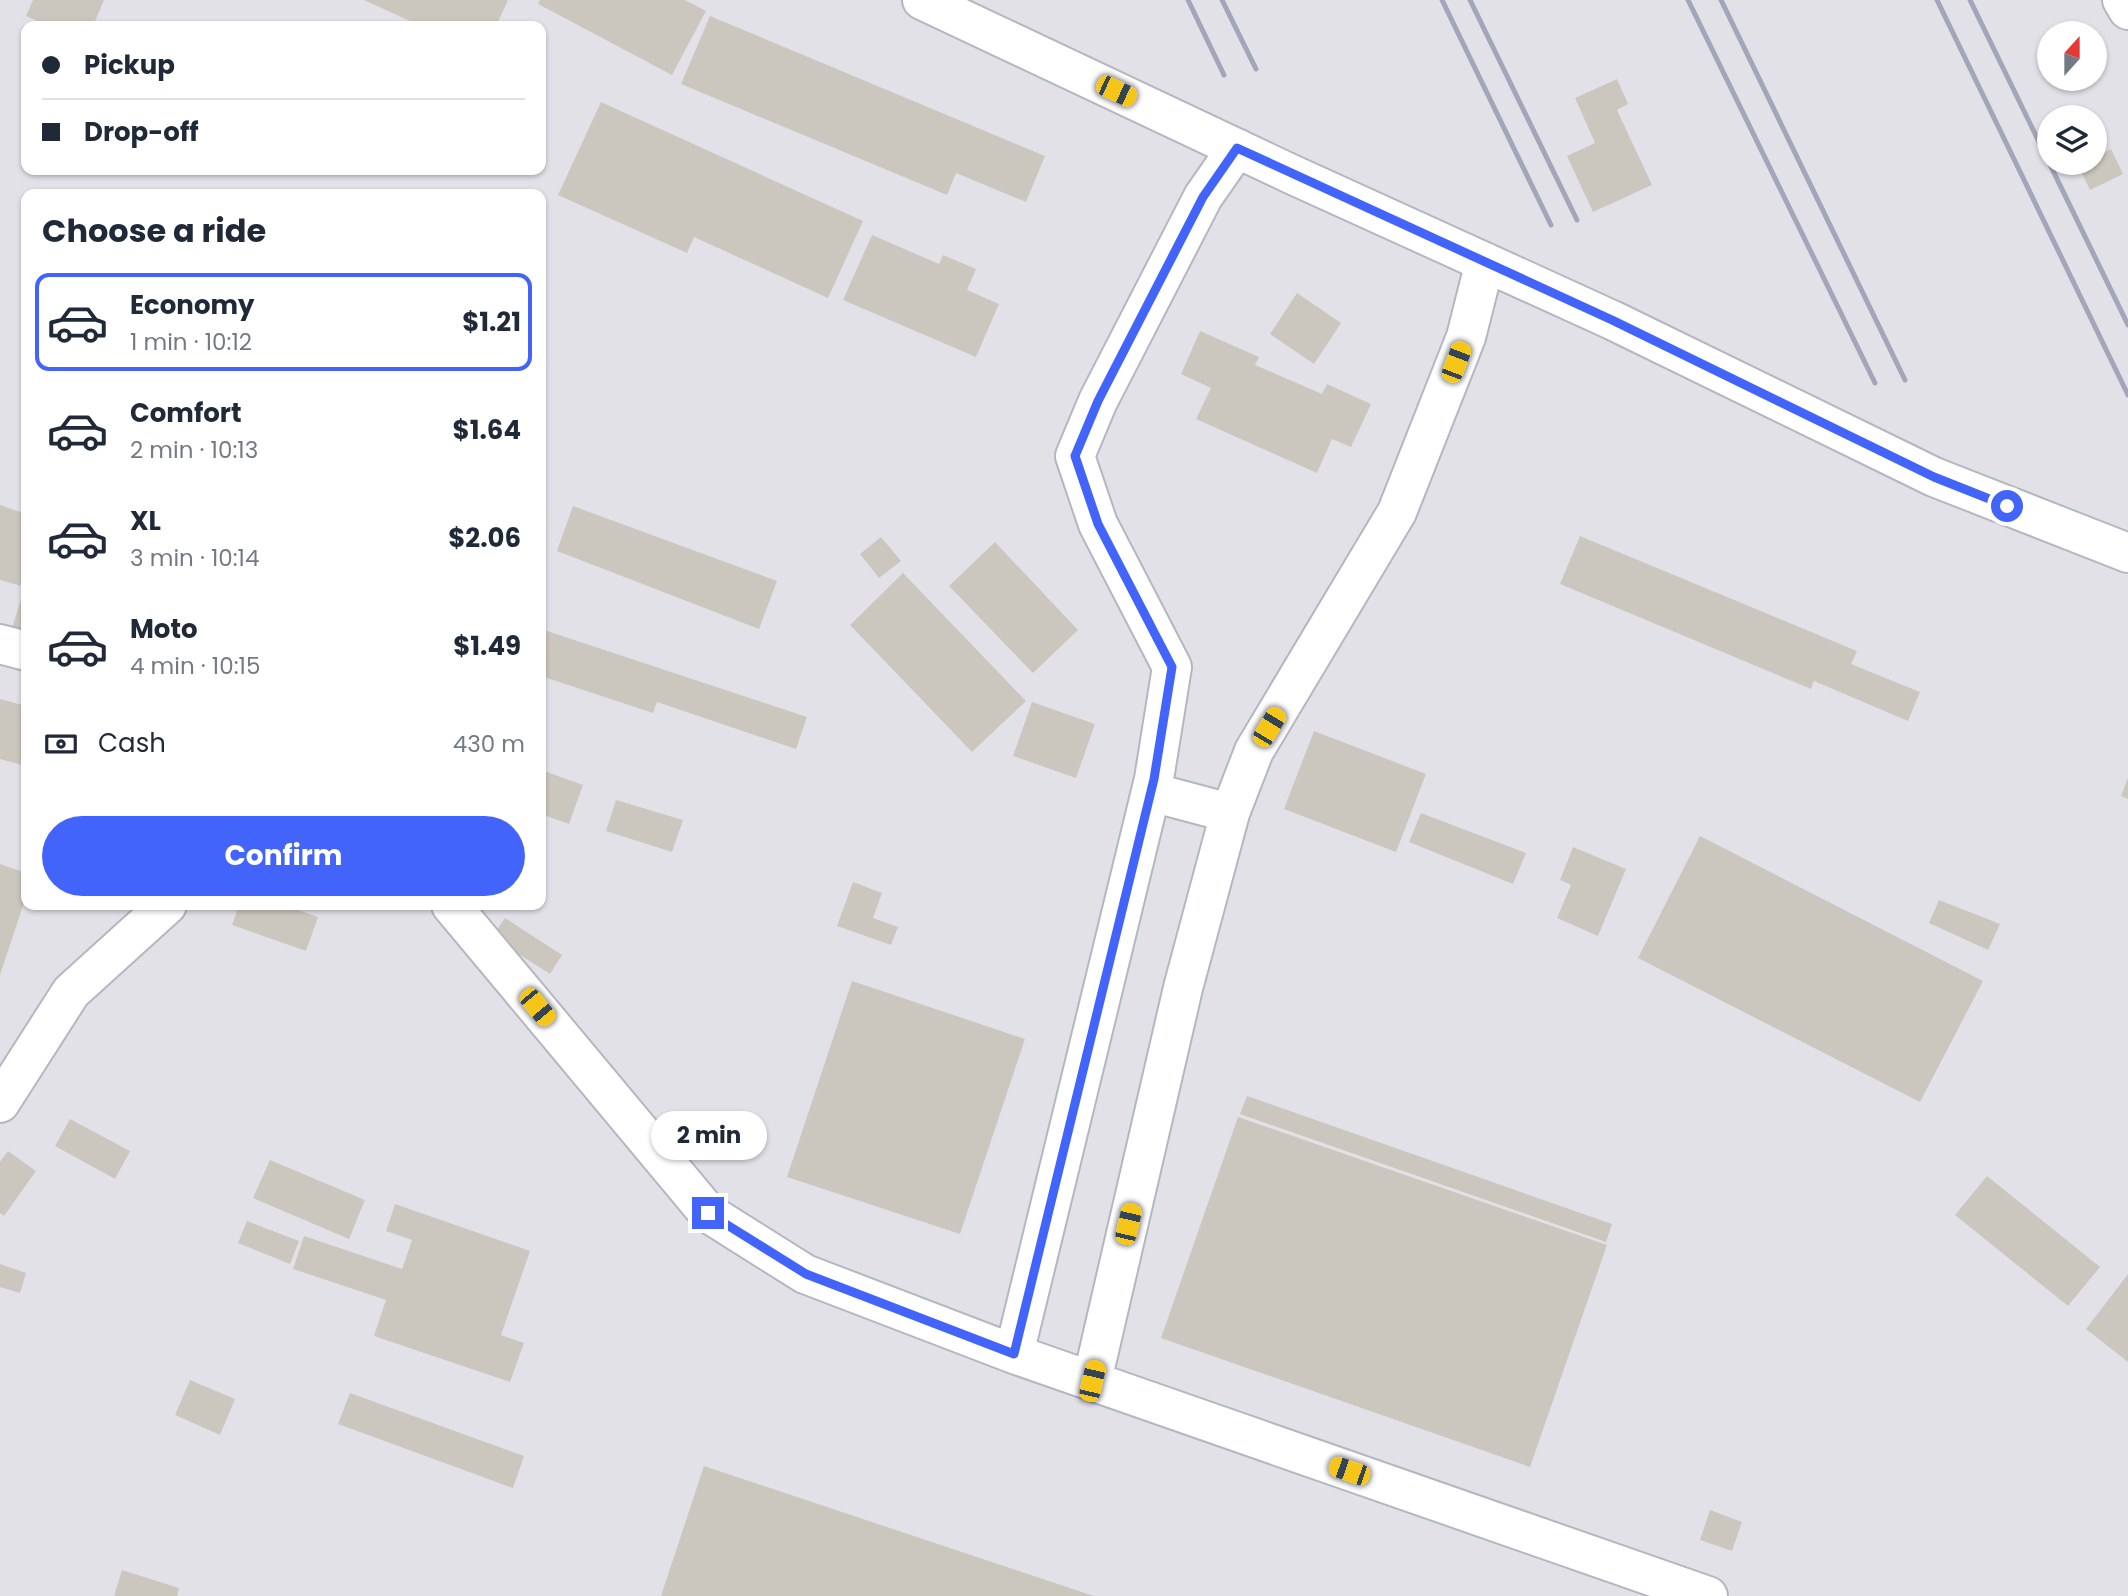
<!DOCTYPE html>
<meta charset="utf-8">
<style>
:root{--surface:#fff;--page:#f6f6f7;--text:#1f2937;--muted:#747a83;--line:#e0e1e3;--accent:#4264fb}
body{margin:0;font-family:Poppins,sans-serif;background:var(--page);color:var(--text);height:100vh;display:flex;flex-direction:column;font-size:26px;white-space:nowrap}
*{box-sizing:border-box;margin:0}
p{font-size:23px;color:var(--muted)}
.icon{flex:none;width:38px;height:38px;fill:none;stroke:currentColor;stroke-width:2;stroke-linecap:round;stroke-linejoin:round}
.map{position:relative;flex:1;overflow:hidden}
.details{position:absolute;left:21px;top:189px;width:525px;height:721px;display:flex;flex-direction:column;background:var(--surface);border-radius:14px;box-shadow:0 2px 5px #0004}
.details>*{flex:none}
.guide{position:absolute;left:21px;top:21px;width:525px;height:154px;border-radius:14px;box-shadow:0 2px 5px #0004;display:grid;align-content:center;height:154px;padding:0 21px;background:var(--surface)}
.needle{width:46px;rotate:21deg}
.tools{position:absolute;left:2037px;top:21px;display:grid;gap:14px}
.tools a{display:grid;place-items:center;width:70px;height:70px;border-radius:50%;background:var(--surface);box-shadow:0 2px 5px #0004;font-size:35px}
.end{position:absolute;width:32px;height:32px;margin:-16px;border:9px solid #4264fb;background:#fff;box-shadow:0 0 0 4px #fff}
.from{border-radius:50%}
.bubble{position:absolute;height:49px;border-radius:24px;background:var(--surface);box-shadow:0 2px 5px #0004;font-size:23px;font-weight:700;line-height:49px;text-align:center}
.car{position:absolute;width:21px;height:42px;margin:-21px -10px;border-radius:9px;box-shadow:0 0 5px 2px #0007;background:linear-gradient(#f5c518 24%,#345 0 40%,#f5c518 0 76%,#345 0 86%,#f5c518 0)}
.guide b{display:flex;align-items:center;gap:24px;height:66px;font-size:26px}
.guide b+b{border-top:2px solid var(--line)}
.guide i{width:18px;height:18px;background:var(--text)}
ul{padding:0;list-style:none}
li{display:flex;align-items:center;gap:21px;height:98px;margin:0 14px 10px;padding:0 7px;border:4px solid transparent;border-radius:14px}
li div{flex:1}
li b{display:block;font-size:26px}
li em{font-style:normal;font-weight:700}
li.selected{border-color:var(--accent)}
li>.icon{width:63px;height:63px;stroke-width:1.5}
h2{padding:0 21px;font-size:32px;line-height:84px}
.pay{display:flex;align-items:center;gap:18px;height:77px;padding:0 21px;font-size:26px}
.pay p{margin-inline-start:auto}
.cta{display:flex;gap:14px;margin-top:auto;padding:14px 21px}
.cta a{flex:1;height:80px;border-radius:42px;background:var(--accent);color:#fff;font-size:28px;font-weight:700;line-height:80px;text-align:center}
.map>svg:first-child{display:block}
</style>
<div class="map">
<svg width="2128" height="1596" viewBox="0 0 2128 1596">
<rect width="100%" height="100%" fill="#efe9e1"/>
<path fill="#e3e1e8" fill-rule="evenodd" d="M 0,0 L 2128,0 L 2128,1596 L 0,1596 ZM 26,26 L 541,26 L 541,170 L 26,170 ZM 2049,33 L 2095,33 L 2095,79 L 2049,79 ZM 2049,117 L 2095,117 L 2095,163 L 2049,163 ZM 26,194 L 541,194 L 541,905 L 26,905 Z"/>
<path fill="#cbc7bf" d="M 33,0 L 104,0 L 93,26 L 49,26 L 26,16 Z
M 364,0 L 508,0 L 496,26 L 421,26 Z
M 540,0 L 685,0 L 706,11 L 672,75 L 538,4 Z
M 710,16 L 1045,156 L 1026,202 L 956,173 L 947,195 L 681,84 Z
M 1617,79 L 1628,104 L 1617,110 L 1652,185 L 1593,212 L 1567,156 L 1595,143 L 1575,98 Z
M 601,102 L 863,221 L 828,298 L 694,237 L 687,253 L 558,195 Z
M 2111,149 L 2123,174 L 2090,190 L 2078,165 L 2095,163 L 2095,157 Z
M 872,235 L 939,264 L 943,255 L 976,269 L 967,290 L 999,304 L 976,357 L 843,300 Z
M 1297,293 L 1341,323 L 1314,364 L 1270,334 Z
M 1200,331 L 1259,357 L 1255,365 L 1322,394 L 1327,384 L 1371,404 L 1351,447 L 1332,439 L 1317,473 L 1196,419 L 1211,388 L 1181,374 Z
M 0,505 L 26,514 L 26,632 L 12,628 L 25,587 L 0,580 Z
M 573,506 L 777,581 L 759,629 L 557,551 Z
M 1580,536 L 1857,651 L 1851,664 L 1920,692 L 1908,721 L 1814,681 L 1811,689 L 1560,584 Z
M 881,537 L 901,561 L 879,578 L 860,554 Z
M 995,542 L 1078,630 L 1033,673 L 949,586 Z
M 903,573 L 1026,701 L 972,752 L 850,625 Z
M 541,629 L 807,717 L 796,749 L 657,702 L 653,713 L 541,676 Z
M 0,699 L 26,706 L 26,766 L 0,759 Z
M 1032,702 L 1095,724 L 1076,778 L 1013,756 Z
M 1314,731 L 1426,774 L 1396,852 L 1284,809 Z
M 541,770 L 583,785 L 569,824 L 541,814 Z
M 2128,778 L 2128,799 L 2121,796 Z
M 616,800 L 683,820 L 672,852 L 606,831 Z
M 1421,813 L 1526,853 L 1513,884 L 1409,842 Z
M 1700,836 L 1983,981 L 1920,1102 L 1638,958 Z
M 1573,847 L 1626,869 L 1598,936 L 1557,918 L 1571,885 L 1560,880 Z
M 0,864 L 26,873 L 26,897 L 0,975 Z
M 853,882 L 882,893 L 873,918 L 898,927 L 891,945 L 837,926 Z
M 1939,900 L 2000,924 L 1988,950 L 1929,923 Z
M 239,905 L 284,905 L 318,917 L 306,951 L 232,925 Z
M 505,918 L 562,955 L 550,974 L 492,937 Z
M 852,981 L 1025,1039 L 960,1234 L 787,1177 Z
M 1247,1096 L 1612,1224 L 1606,1242 L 1240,1114 Z
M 1238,1117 L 1607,1245 L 1530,1467 L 1161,1338 Z
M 70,1119 L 130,1151 L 115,1179 L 55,1146 Z
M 8,1151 L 36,1171 L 4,1216 L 0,1213 L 0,1162 Z
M 270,1160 L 365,1200 L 349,1239 L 253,1198 Z
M 1987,1176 L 2100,1267 L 2068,1306 L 1955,1215 Z
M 395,1204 L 530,1251 L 501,1335 L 524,1343 L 510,1382 L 374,1336 L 386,1300 L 293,1269 L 304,1236 L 402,1269 L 412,1240 L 386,1231 Z
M 247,1221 L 299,1241 L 290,1264 L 238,1243 Z
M 0,1264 L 26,1273 L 20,1293 L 0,1287 Z
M 2128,1274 L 2128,1362 L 2086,1329 Z
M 190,1380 L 235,1399 L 220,1435 L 175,1415 Z
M 350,1393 L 524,1456 L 513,1488 L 338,1424 Z
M 704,1466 L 1094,1596 L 661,1596 Z
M 1710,1510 L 1742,1522 L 1732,1551 L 1700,1540 Z
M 122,1570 L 179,1588 L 177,1596 L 114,1596 Z"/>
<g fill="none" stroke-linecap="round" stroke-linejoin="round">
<g stroke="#b4b7c1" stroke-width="42">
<path id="minor" d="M 922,0 L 1291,174 L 1612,320 L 1934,477 L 2128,553
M 2122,0 L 2128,10
M 0,644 L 26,651
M 1151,792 L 1230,813
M 451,905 L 708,1213 L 805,1274 L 1014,1354 L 1708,1596
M 0,1103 L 71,992 L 167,905
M 1014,1354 L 1154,779 L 1172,667 L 1098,524 L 1075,456 L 1098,401 L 1203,197 L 1237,148
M 1092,1381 L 1183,988 L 1230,813 L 1254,751 L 1397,512 L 1466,337 L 1485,262"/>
</g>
<use href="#minor" stroke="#fff" stroke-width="38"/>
<path stroke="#a3a6b8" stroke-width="5" d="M 1188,0 L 1224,75
M 1222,0 L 1256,69
M 1442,0 L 1551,225
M 1470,0 L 1577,220
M 1688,0 L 1875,383
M 1721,0 L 1905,380
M 1937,0 L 2128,395
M 1970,0 L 2128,325"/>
</g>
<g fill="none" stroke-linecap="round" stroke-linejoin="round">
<path stroke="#4264fb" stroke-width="9" d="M 708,1213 L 806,1274 L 1014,1354 L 1154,779 L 1172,667 L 1098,524 L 1075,456 L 1098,401 L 1203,197 L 1237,148 L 1612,320 L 1934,477 L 2007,506"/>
</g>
</svg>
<div class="tools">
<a><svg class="needle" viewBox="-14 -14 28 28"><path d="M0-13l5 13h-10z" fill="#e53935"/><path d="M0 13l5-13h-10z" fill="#747a83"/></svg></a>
<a><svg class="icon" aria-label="layers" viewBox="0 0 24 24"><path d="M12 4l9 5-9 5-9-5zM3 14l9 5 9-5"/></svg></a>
</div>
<i class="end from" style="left:2007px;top:506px"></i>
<i class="end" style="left:708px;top:1213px"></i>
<div class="bubble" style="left:651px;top:1111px;width:116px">2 min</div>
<i class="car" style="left:1116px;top:91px;rotate:115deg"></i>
<i class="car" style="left:1456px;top:362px;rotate:21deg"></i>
<i class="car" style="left:1269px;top:727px;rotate:31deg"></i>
<i class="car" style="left:537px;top:1007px;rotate:140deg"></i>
<i class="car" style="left:1128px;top:1224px;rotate:13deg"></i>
<i class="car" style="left:1092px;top:1381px;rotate:13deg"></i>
<i class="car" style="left:1349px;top:1471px;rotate:289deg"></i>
<div class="guide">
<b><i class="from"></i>Pickup</b>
<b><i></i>Drop-off</b>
</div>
<section class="details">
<h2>Choose a ride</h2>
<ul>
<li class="selected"><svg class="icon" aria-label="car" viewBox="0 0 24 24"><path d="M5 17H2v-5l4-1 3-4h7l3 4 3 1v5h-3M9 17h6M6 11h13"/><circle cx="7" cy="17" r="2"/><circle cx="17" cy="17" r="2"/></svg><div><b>Economy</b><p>1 min · 10:12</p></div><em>$1.21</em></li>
<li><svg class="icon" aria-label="car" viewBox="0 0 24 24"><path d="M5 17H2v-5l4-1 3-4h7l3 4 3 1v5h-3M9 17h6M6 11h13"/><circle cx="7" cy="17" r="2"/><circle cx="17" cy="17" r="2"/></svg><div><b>Comfort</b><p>2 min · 10:13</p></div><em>$1.64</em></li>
<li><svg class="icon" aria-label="car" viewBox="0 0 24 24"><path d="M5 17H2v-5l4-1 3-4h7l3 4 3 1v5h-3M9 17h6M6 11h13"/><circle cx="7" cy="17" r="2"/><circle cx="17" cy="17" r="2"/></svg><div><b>XL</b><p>3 min · 10:14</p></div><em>$2.06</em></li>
<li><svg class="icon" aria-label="car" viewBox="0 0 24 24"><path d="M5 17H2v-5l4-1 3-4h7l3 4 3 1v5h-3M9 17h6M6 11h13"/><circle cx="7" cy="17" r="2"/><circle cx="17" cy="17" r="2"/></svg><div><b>Moto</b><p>4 min · 10:15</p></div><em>$1.49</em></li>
</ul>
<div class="pay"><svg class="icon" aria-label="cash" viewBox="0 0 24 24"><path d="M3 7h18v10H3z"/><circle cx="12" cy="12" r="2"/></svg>Cash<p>430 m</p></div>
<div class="cta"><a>Confirm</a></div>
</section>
</div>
